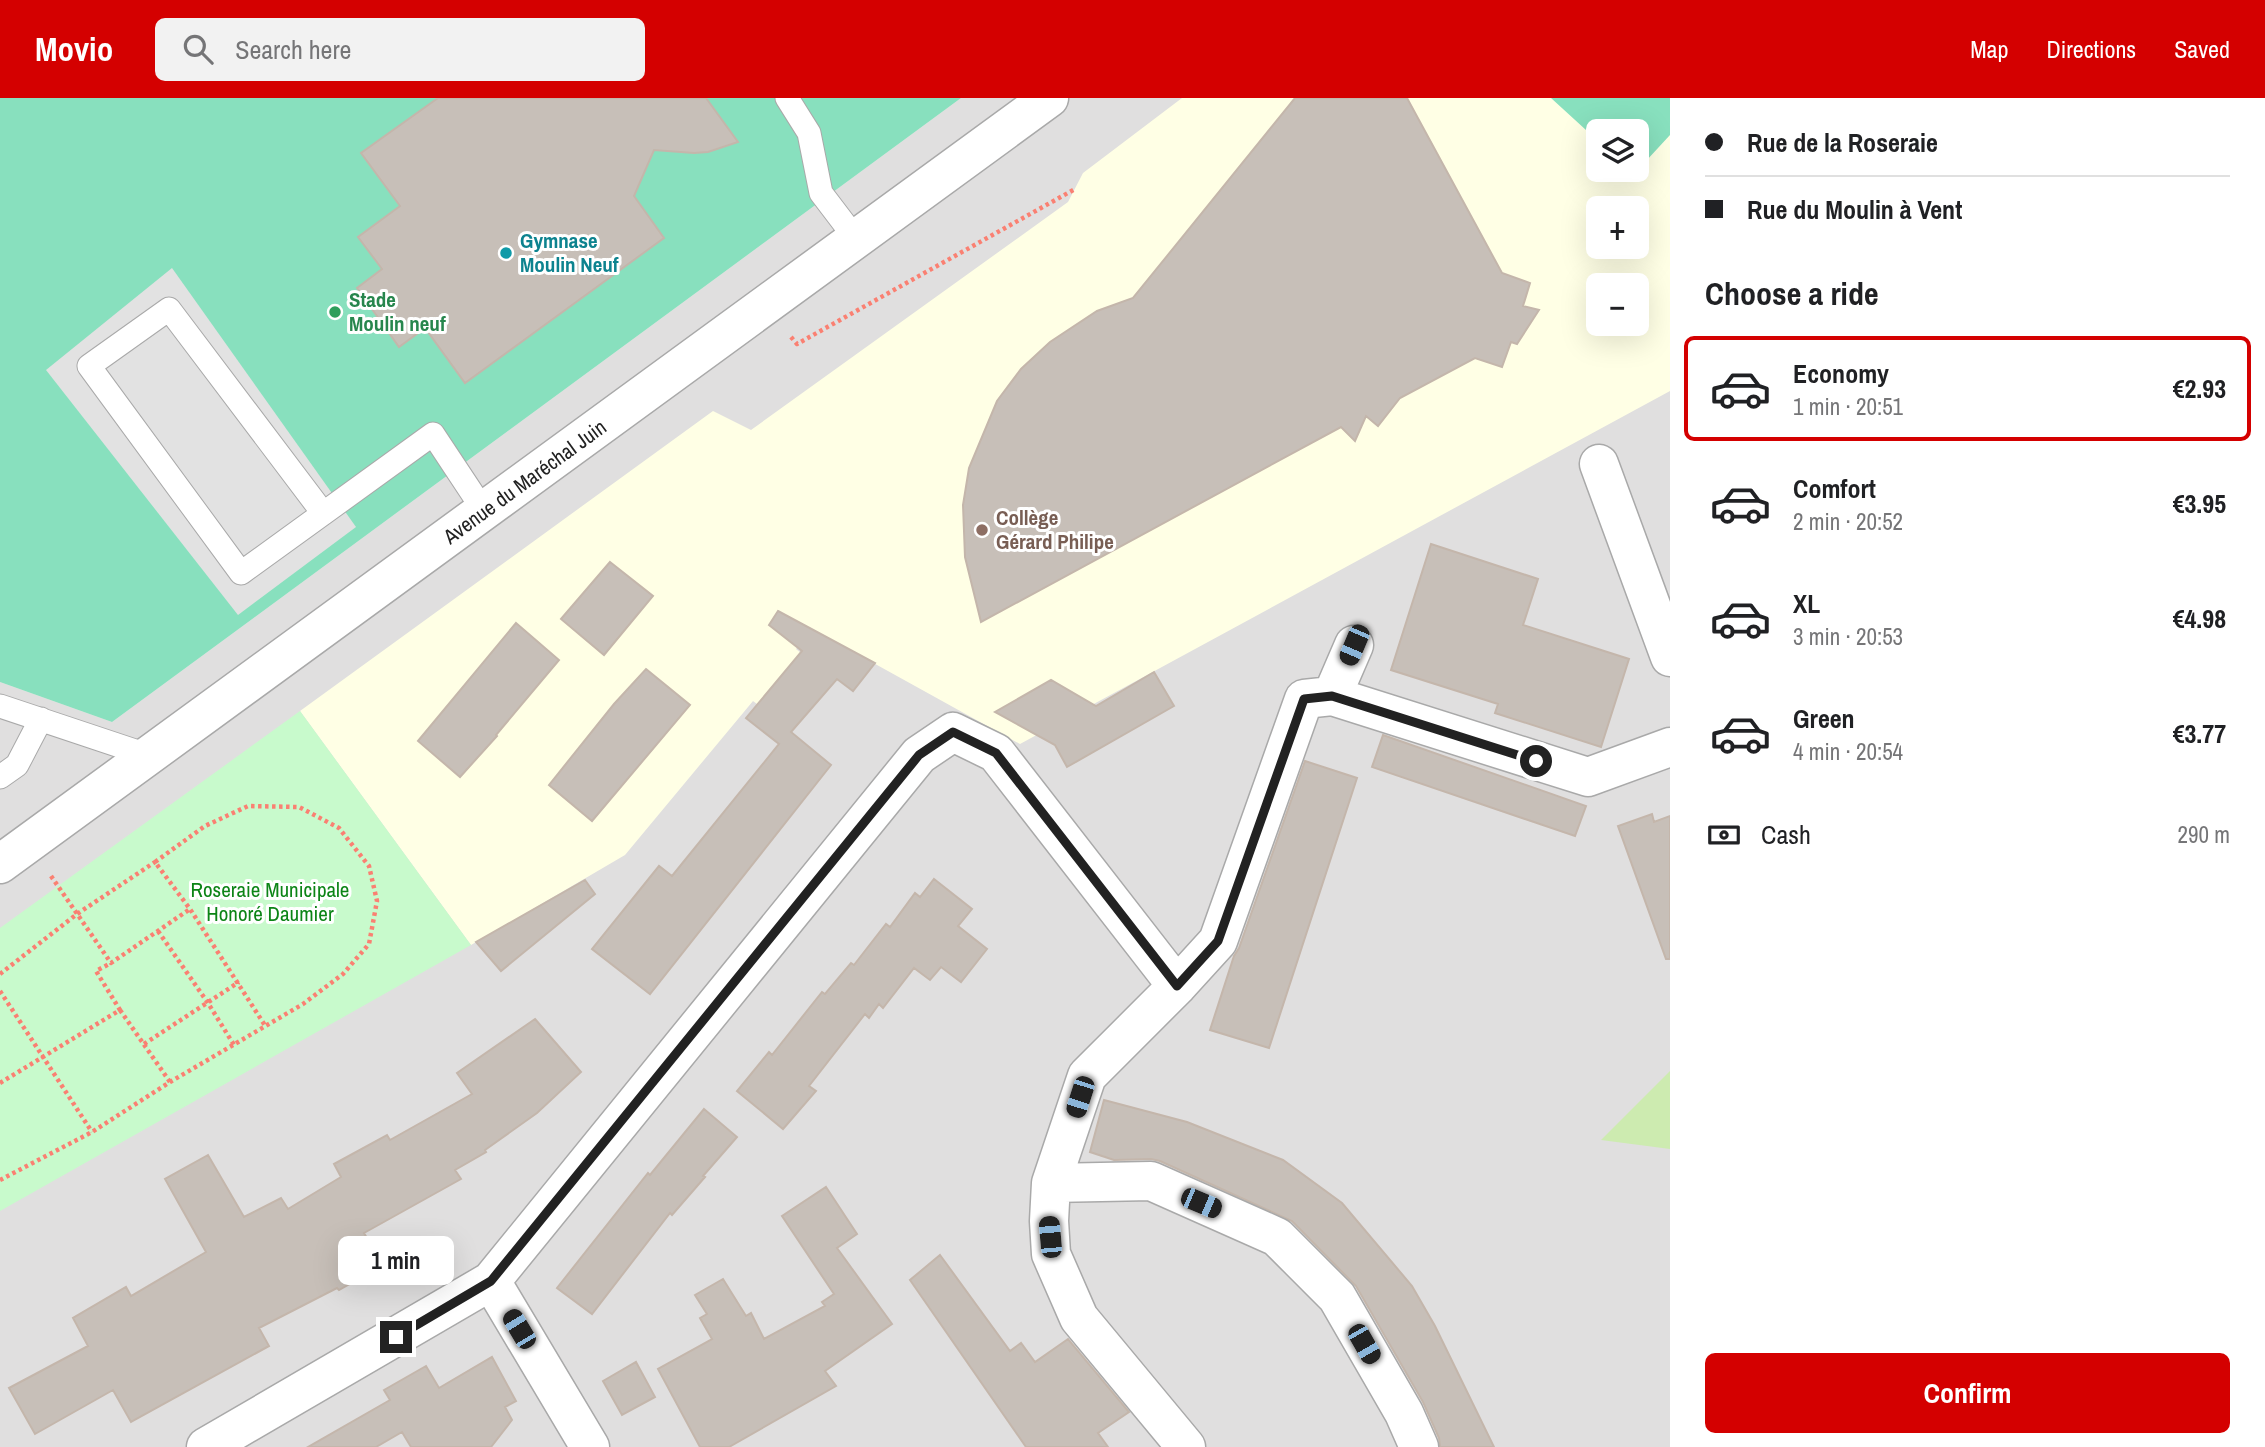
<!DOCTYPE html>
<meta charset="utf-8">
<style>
:root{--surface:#fff;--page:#f2f2f2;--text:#202124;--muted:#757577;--line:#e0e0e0;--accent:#d40000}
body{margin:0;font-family:"Archivo Narrow",sans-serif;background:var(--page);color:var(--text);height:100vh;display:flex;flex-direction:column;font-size:26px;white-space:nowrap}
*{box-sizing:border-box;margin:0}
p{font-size:23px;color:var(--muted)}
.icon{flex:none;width:38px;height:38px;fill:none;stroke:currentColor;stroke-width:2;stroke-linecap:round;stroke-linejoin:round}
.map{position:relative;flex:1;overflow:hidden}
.drawer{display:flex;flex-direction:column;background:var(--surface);width:595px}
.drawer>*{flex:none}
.hud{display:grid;align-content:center;height:154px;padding:0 35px;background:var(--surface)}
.tools{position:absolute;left:1586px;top:21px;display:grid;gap:14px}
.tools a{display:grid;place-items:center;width:63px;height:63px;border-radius:10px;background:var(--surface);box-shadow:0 7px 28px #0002;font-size:35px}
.end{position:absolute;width:32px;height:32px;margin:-16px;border:9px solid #222;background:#fff;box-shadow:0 0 0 4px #fff}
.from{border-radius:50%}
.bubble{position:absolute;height:49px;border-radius:10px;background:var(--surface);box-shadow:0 7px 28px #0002;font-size:23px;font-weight:800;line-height:49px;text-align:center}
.car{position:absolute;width:21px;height:42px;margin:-21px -10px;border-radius:9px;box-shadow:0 0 5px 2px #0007;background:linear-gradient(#222 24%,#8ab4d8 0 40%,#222 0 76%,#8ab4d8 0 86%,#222 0)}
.hud b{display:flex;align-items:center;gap:24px;height:66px;font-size:26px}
.hud b+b{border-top:2px solid var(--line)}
.hud i{width:18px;height:18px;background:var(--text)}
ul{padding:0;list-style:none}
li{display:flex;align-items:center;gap:21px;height:105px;margin:0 14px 10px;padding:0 21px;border:4px solid transparent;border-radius:10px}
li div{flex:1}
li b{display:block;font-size:26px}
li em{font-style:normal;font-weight:800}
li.selected{border-color:var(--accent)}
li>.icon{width:63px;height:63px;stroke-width:1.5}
h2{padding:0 35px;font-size:32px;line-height:84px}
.pay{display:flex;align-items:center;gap:18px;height:77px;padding:0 35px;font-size:26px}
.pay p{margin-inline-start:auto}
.primary-button{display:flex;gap:14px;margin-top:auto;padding:14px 35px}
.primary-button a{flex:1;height:80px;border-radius:10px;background:var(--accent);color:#fff;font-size:28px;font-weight:800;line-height:80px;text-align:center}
header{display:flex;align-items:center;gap:42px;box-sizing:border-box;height:98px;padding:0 35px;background:var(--accent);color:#fff}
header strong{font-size:33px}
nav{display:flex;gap:38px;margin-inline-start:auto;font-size:24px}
.search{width:490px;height:63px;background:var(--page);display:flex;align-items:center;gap:18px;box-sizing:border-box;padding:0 24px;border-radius:10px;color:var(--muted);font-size:26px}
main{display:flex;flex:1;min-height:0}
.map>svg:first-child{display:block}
</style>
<header>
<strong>Movio</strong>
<div class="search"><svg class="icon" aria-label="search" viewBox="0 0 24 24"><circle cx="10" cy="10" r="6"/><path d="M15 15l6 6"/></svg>Search here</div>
<nav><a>Map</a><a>Directions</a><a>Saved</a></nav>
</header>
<main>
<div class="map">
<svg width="1670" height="1349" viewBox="0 0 1670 1349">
<rect width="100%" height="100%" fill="#f2efe9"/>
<path fill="#e0dfdf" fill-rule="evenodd" d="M 961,0 L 1670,0 L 1670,1349 L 0,1349 L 0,584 L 112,624 ZM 1598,33 L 1636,33 L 1636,72 L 1598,72 ZM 1598,110 L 1636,110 L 1636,149 L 1598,149 ZM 1598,187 L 1636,187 L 1636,226 L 1598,226 Z"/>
<path fill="#ffffe5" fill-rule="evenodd" d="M 1182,0 L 1670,0 L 1670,293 L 1020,646 L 812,531 L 796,551 L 801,555 L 757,606 L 753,603 L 625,757 L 471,847 L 300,613 L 713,313 L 751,332 L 1068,104 L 1083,75 ZM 1598,33 L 1636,33 L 1636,72 L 1598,72 ZM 1598,110 L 1636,110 L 1636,149 L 1598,149 ZM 1598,187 L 1636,187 L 1636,226 L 1598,226 Z"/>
<path fill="#cdebb0" d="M 1670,973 L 1670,1051 L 1601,1042 Z"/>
<path fill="#c8facc" d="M 300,613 L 471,847 L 0,1113 L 0,830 Z"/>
<path fill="#88e0be" d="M 0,0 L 961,0 L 112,624 L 0,584 Z
M 1551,0 L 1670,0 L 1670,37 L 1634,76 L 1629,72 L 1636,72 L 1636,33 L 1598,33 L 1598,43 Z"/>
<path fill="#e2e2e2" d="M 172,170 L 356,429 L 238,517 L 46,272 Z"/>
<path fill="#c7bfb8" stroke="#c4b6ab" stroke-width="2" d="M 438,0 L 706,0 L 738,44 L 708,54 L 694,55 L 654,52 L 634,98 L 664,140 L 465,285 L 425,230 L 399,249 L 357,190 L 382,171 L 358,139 L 400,108 L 361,55 Z
M 1295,0 L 1407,0 L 1502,175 L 1530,185 L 1523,208 L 1539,212 L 1517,246 L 1511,244 L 1502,269 L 1475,260 L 1400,300 L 1378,328 L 1366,318 L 1355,343 L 1341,329 L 981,524 L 965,459 L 963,407 L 969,370 L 997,303 L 1021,271 L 1050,244 L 1097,213 L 1133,200 Z
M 1431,446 L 1538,481 L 1523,527 L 1629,561 L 1601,649 L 1495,615 L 1498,606 L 1391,572 Z
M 610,464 L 653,498 L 604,557 L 561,521 Z
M 778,513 L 875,565 L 853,593 L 837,581 L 791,634 L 831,667 L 650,896 L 592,851 L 659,768 L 672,778 L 779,646 L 746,620 L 802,553 L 769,527 Z
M 516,525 L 559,562 L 496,637 L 497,638 L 460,679 L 418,643 Z
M 646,571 L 690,607 L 592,723 L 549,687 L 614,606 Z
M 1154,574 L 1174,608 L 1067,669 L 1055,647 L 995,614 L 1051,582 L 1096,608 Z
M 1383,637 L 1586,708 L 1575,738 L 1372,669 Z
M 1305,663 L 1357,680 L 1269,950 L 1210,932 L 1234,858 L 1239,850 Z
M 1652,716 L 1654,724 L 1670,718 L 1670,861 L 1666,861 L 1618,728 Z
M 934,781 L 972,811 L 958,828 L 987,851 L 961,884 L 941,869 L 930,882 L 914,870 L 883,910 L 879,906 L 869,920 L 865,916 L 809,988 L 816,993 L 783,1031 L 737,993 L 769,954 L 772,957 L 822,894 L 825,896 L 851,865 L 854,867 L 886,826 L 890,829 L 915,795 L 920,799 Z
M 585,782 L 595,796 L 501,873 L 476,844 Z
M 535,921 L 581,974 L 537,1015 L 485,1052 L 486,1054 L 455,1072 L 461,1081 L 364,1135 L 383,1167 L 339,1192 L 337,1190 L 259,1230 L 269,1248 L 131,1324 L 113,1292 L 35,1336 L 9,1290 L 88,1248 L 73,1220 L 126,1189 L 131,1198 L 206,1154 L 165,1081 L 208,1057 L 244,1119 L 281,1100 L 288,1111 L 341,1079 L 334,1066 L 387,1037 L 390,1042 L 472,996 L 457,975 Z
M 1104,1002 L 1187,1024 L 1283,1062 L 1342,1105 L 1412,1188 L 1435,1228 L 1494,1349 L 1440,1349 L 1439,1340 L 1423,1304 L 1356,1188 L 1292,1123 L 1160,1063 L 1151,1061 L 1114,1062 L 1090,1054 Z
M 704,1011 L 737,1039 L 703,1078 L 705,1079 L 672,1117 L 670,1115 L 592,1216 L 557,1190 L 648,1075 L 650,1077 Z
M 826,1089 L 857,1136 L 837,1150 L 892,1226 L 825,1273 L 836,1288 L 729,1349 L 700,1349 L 658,1271 L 712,1241 L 700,1220 L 707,1216 L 695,1197 L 723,1181 L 746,1218 L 751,1215 L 764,1241 L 825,1208 L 822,1204 L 834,1196 L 782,1118 Z
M 940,1157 L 1010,1253 L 1021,1245 L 1035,1264 L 1068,1241 L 1129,1314 L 1098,1335 L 1108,1349 L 1026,1349 L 910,1182 Z
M 492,1259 L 516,1303 L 505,1309 L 512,1322 L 491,1349 L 411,1349 L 402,1334 L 376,1349 L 308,1349 L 390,1302 L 384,1292 L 426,1268 L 439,1290 Z
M 636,1264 L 655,1299 L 622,1317 L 603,1283 Z"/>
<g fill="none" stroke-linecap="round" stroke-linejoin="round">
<g stroke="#a9a9a9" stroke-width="25">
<path id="service" d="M 787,0 L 809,35 L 821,95 L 856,141
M 323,415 L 169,211 L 89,268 L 241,475 L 433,336 L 484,413
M 0,608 L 150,658
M 0,679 L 17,667 L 41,621"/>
</g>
<g stroke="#a9a9a9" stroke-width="41">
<path id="minor" d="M 1599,366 L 1670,559
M 1332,598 L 1354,547
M 1051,1085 L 1151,1083 L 1277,1139 L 1337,1199 L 1404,1315 L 1419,1349
M 491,1183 L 590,1349
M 206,1349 L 491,1183 L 919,657 L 953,634 L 996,655 L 1177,888
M 1186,1349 L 1079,1220 L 1051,1156 L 1049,1123 L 1051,1085 L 1087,978 L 1177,888 L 1218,843 L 1304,601 L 1332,598 L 1588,679 L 1670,649"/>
</g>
<g stroke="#a9a9a9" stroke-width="41">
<path id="tertiary" d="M 0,766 L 1049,0"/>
</g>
<path stroke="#fa8072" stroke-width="4.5" stroke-dasharray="3.5 3.5" stroke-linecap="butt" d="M 791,239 L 797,246 L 1075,91
M 51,778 L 111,865 L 190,811
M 158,833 L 208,905 L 234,947
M 0,876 L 77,816 L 155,764
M 0,893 L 92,1034
M 120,912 L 170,984
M 144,946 L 239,884
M 0,985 L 120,912 L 96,873 L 111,865
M 0,1082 L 92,1034 L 170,984 L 303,906 L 343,876 L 369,846 L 377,803 L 369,768 L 339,730 L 299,709 L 248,708 L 205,728 L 155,764 L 190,811 L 266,929"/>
<use href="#service" stroke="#fff" stroke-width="23"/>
<use href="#minor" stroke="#fff" stroke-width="38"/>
<use href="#tertiary" stroke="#fff" stroke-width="38"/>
</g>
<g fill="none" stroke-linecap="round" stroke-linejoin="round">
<path stroke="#222" stroke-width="9" d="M 396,1239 L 491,1183 L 919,657 L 953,634 L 996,655 L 1177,888 L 1218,843 L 1304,601 L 1332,598 L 1536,663"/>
</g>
<circle fill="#0f9aa8" stroke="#fff" stroke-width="2.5" cx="506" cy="155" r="7"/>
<circle fill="#2e9e5b" stroke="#fff" stroke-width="2.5" cx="335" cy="214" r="7"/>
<circle fill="#8d6e63" stroke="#fff" stroke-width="2.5" cx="982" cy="432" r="7"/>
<g text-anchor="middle" stroke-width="6" stroke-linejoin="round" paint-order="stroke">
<g font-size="21" font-weight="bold" fill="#0d838f" stroke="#fff" text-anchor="start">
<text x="520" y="150">Gymnase<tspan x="520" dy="24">Moulin Neuf</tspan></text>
</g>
<g font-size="21" font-weight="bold" fill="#27864d" stroke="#fff" text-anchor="start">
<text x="349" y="209">Stade<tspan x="349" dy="24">Moulin neuf</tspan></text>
</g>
<g font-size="21" fill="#222" stroke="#fff">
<text transform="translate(525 384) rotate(-36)" y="7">Avenue du Maréchal Juin</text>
</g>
<g font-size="21" font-weight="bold" fill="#785e54" stroke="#fff" text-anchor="start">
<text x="996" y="427">Collège<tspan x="996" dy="24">Gérard Philipe</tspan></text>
</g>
<g font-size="21" fill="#0c8416" stroke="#fff">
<text x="270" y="799">Roseraie Municipale<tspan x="270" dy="24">Honoré Daumier</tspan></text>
</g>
</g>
</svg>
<div class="tools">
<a><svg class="icon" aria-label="layers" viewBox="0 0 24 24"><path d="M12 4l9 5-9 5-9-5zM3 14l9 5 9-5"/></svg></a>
<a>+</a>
<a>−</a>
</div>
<i class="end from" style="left:1536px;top:663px"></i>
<i class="end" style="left:396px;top:1239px"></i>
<div class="bubble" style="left:338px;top:1138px;width:116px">1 min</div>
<i class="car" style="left:1354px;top:547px;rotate:203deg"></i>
<i class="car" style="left:1080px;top:999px;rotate:198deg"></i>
<i class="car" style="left:1201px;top:1105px;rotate:113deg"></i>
<i class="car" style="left:1050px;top:1139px;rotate:355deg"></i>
<i class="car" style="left:519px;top:1231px;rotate:329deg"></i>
<i class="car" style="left:1364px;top:1246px;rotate:150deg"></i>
</div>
<section class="drawer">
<div class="hud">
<b><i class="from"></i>Rue de la Roseraie</b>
<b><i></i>Rue du Moulin à Vent</b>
</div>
<h2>Choose a ride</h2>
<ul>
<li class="selected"><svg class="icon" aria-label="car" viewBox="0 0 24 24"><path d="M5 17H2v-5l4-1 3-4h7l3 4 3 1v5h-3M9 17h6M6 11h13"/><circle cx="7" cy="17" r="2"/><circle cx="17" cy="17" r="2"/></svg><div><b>Economy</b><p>1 min · 20:51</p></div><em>€2.93</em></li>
<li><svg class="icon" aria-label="car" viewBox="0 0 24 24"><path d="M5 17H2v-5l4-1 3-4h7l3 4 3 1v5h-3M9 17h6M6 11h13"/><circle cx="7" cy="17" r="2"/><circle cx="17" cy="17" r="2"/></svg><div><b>Comfort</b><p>2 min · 20:52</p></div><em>€3.95</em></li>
<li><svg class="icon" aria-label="car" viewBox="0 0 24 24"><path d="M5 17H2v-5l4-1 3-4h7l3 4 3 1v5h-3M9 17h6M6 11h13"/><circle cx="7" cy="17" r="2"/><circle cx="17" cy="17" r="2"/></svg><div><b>XL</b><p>3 min · 20:53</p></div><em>€4.98</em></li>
<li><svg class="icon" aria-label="car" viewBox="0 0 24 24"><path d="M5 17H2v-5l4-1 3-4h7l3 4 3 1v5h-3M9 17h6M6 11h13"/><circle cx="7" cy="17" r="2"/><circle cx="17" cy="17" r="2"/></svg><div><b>Green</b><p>4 min · 20:54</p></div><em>€3.77</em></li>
</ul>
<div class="pay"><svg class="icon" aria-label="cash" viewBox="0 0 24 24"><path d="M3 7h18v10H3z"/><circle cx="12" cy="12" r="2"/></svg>Cash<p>290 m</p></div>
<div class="primary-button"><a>Confirm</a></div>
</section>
</main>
